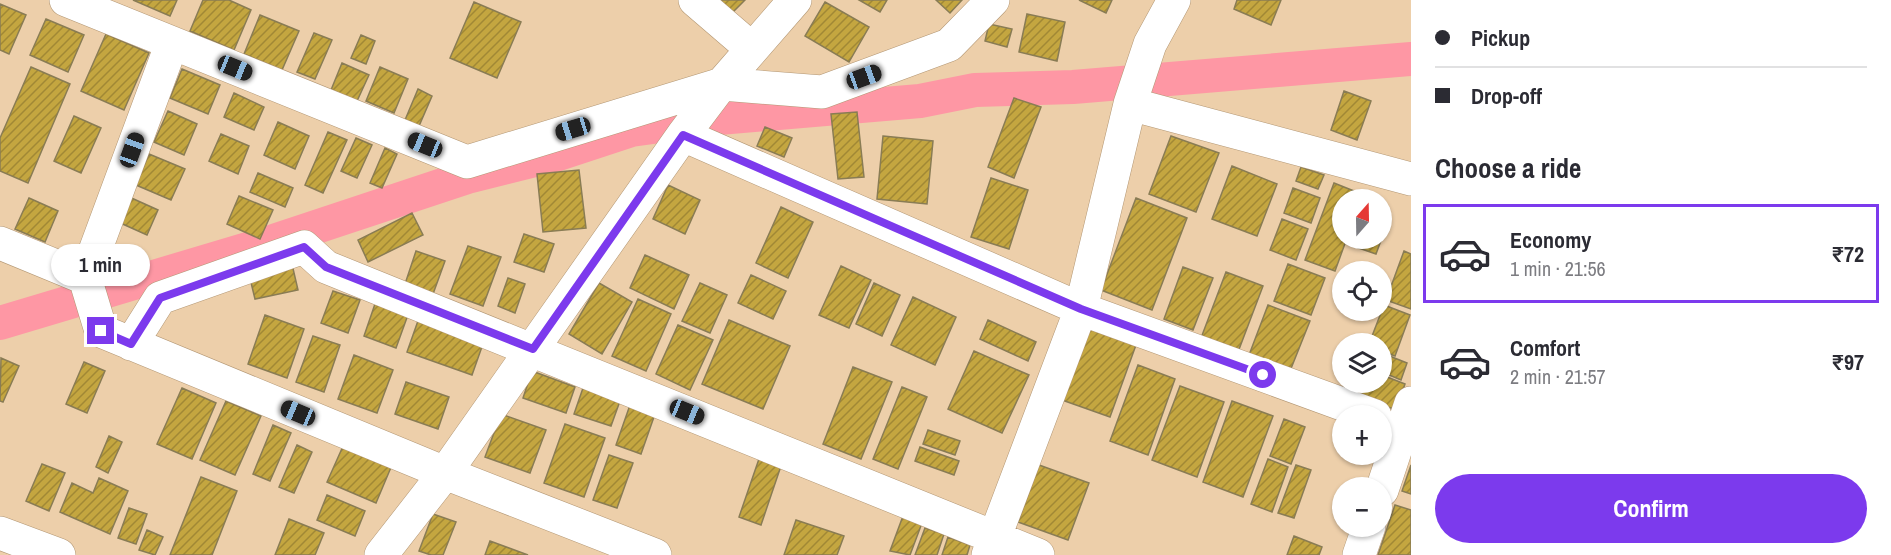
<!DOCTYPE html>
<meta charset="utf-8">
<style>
:root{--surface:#fff;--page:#f7f7f7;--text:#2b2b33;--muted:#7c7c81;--line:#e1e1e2;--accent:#7c3aed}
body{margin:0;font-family:"Archivo Narrow",sans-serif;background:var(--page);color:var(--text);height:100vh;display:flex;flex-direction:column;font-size:22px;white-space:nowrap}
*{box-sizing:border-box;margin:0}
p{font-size:20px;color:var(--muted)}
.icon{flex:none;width:33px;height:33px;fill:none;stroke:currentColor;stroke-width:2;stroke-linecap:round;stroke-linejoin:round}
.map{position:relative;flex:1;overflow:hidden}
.sheet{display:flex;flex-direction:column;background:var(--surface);width:480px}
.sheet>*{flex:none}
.banner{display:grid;align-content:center;height:132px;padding:0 24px;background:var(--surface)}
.needle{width:39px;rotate:20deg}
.buttons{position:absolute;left:1332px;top:189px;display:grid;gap:12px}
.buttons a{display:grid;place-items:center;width:60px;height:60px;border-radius:50%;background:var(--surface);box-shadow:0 2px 4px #0004;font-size:30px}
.end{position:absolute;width:27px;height:27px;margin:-14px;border:8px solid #7c3aed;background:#fff;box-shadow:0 0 0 3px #fff}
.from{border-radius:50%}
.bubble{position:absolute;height:42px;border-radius:21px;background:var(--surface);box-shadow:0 2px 4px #0004;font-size:20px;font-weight:800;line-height:42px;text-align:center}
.car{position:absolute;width:18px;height:36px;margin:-18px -9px;border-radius:8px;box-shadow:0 0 4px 2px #0007;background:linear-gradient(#222 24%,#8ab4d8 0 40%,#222 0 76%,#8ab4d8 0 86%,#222 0)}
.banner b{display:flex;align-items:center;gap:21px;height:57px;font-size:22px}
.banner b+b{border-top:2px solid var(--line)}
.banner i{width:15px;height:15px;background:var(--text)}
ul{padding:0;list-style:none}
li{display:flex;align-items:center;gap:18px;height:99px;margin:0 12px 9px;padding:0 12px;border:3px solid transparent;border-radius:0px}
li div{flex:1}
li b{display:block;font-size:22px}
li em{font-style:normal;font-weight:800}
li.current{border-color:var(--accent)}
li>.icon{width:54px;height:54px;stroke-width:1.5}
h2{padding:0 24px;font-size:27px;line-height:72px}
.cta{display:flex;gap:12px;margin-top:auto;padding:12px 24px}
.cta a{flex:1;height:69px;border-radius:36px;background:var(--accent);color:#fff;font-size:24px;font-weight:800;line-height:69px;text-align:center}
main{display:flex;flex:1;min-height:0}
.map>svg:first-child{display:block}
</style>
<main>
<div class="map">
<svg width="1411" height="555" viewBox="0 0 1411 555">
<defs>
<pattern id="building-hatch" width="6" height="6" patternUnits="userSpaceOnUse" patternTransform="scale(1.5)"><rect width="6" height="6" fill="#c4a640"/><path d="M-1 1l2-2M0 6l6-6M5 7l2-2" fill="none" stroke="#a18835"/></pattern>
</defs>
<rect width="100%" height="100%" fill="#edcfaa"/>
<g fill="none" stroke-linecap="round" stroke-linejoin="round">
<path stroke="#fe97a4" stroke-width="34" d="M 0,323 L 274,241 L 467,177 L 555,155 L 631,130 L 719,118 L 920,101 L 975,90 L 1073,87 L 1411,59"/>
</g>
<path fill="url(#building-hatch)" stroke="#897c54" stroke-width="1.5" d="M 133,0 L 177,0 L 170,16 Z
M 203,0 L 229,0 L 251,10 L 234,50 L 190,31 Z
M 720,0 L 745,0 L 733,12 Z
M 859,0 L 887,0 L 880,12 Z
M 936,0 L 962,0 L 950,13 Z
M 1079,0 L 1112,0 L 1106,13 Z
M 1237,0 L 1281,0 L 1271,25 L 1234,9 Z
M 474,2 L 521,22 L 497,78 L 450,58 Z
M 825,2 L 869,27 L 849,62 L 805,36 Z
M 0,4 L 26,15 L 9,54 L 0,50 Z
M 1027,14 L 1065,22 L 1057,61 L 1019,52 Z
M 260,15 L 299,31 L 282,70 L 244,54 Z
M 46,19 L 84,35 L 68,72 L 30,55 Z
M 989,24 L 1012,29 L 1007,47 L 985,41 Z
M 314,33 L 332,40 L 315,79 L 297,72 Z
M 106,34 L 149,53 L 124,110 L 81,91 Z
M 361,35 L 375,41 L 366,64 L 351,58 Z
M 342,63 L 369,75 L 357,101 L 331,90 Z
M 31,67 L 70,84 L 28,183 L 0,171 L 0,138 Z
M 380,67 L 408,79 L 394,113 L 366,101 Z
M 182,69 L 220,85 L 208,114 L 170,98 Z
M 418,89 L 432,96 L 419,126 L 405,120 Z
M 1344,91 L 1371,101 L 1357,140 L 1331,130 Z
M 234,93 L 264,107 L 254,130 L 224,117 Z
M 1014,98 L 1041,107 L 1014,178 L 988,167 Z
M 168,111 L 197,124 L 184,155 L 154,142 Z
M 857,112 L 864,177 L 838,179 L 831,114 Z
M 74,116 L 101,128 L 81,173 L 54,161 Z
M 278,122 L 309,136 L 295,169 L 264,155 Z
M 765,127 L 792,138 L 784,157 L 757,146 Z
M 328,132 L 347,140 L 323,193 L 305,185 Z
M 221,134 L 249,146 L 238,174 L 209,161 Z
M 883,136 L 933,141 L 927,204 L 877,199 Z
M 1171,136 L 1219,153 L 1196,212 L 1149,194 Z
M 356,138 L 372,145 L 357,178 L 341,171 Z
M 385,148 L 397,154 L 382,188 L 370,183 Z
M 149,154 L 185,169 L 171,200 L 136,185 Z
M 1232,166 L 1277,184 L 1257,236 L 1212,219 Z
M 1301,167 L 1324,175 L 1318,189 L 1296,181 Z
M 579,170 L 586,228 L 543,232 L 537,174 Z
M 258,173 L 293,188 L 285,207 L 250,192 Z
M 991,178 L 1028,190 L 1009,249 L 971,237 Z
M 1334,183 L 1364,195 L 1362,200 L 1342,200 L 1342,238 L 1347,238 L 1335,271 L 1305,260 Z
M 668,185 L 700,200 L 685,234 L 653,219 Z
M 1293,188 L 1320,198 L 1311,223 L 1284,213 Z
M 127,196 L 158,210 L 147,235 L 116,221 Z
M 239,196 L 273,210 L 260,239 L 227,224 Z
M 29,198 L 58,211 L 45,242 L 15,229 Z
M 1136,198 L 1187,218 L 1152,310 L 1101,290 Z
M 781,207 L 813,222 L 788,278 L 756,263 Z
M 412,213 L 423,235 L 368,262 L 358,240 Z
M 1382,213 L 1390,216 L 1376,254 L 1350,245 L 1352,238 L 1382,238 Z
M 1282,219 L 1308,229 L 1296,260 L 1270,250 Z
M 524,234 L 554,244 L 544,272 L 514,262 Z
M 468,246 L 501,257 L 483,306 L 450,294 Z
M 416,251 L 445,261 L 433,294 L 405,284 Z
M 1404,251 L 1411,254 L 1411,309 L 1386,300 Z
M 645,255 L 689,275 L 674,309 L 630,288 Z
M 291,260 L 298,290 L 255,299 L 248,270 Z
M 1288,264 L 1325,278 L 1311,315 L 1274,301 Z
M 841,266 L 871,280 L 849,328 L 819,315 Z
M 1183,267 L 1213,278 L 1193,330 L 1164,319 Z
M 1226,272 L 1263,286 L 1238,352 L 1201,338 Z
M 751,275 L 786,291 L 773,319 L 738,303 Z
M 508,278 L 525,284 L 515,313 L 498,306 Z
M 599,283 L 632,302 L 602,354 L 569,334 Z
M 700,283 L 727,295 L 710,333 L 682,321 Z
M 874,283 L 900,295 L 882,336 L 856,324 Z
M 333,291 L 360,300 L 348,333 L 321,323 Z
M 913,297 L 956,317 L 935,365 L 891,345 Z
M 638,299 L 671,314 L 646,371 L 612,356 Z
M 376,301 L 409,312 L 396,348 L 364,336 Z
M 1268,305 L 1310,321 L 1290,371 L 1249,355 Z
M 1384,305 L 1410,315 L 1395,356 L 1382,351 L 1382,344 L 1369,344 Z
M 265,315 L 304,329 L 287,378 L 248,364 Z
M 419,318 L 484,341 L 472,375 L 407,352 Z
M 729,320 L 790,346 L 763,409 L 702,384 Z
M 988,320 L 1036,342 L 1028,361 L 980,339 Z
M 678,325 L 713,340 L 690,390 L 656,374 Z
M 1088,328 L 1136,345 L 1110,417 L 1062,400 Z
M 313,336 L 340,345 L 324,392 L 296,382 Z
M 974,351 L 1029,375 L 1002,433 L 948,409 Z
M 1382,353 L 1407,363 L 1401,380 L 1382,372 Z
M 354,355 L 393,370 L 377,413 L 338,399 Z
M 1,358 L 19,366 L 3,402 L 0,401 Z
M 84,362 L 105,371 L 87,413 L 66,404 Z
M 1138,365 L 1175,379 L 1148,455 L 1110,441 Z
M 853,367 L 892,382 L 861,459 L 823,444 Z
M 532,371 L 575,387 L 566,413 L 523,398 Z
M 1382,375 L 1405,384 L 1396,410 L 1351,393 L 1355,382 L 1382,382 Z
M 406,382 L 449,397 L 438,429 L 395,414 Z
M 1180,386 L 1224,402 L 1197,477 L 1152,460 Z
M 902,387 L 927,397 L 898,469 L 873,459 Z
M 182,388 L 216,403 L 192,459 L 157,444 Z
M 583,388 L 620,401 L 611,426 L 574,414 Z
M 226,401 L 261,416 L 235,475 L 200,460 Z
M 1232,401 L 1273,416 L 1243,497 L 1203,482 Z
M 630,405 L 655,414 L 641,454 L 616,445 Z
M 501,414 L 546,430 L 530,473 L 485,457 Z
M 1284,419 L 1305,427 L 1291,464 L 1270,456 Z
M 565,424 L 605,438 L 584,497 L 544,483 Z
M 273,425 L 291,433 L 270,481 L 253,474 Z
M 928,430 L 960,441 L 955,455 L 923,444 Z
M 109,436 L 122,442 L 108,473 L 96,467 Z
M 344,444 L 392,465 L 376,503 L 327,482 Z
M 297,445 L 312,452 L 294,493 L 279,487 Z
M 920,447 L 959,461 L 954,475 L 915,461 Z
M 609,455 L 633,463 L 617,508 L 593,500 Z
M 760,456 L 782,463 L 761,525 L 739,517 Z
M 1268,459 L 1288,467 L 1272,512 L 1251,504 Z
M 42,464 L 65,473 L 49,511 L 26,501 Z
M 1039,465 L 1089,483 L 1068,540 L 1018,522 Z
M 1296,465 L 1311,470 L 1294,518 L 1278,513 Z
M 1411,465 L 1411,494 L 1402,491 Z
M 201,477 L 237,491 L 212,555 L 170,555 Z
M 99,478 L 128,491 L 110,534 L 60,512 L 72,483 L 93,493 Z
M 327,495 L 365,511 L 355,536 L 317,520 Z
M 1395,505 L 1411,510 L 1411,555 L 1378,555 Z
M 129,508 L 147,514 L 136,544 L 118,538 Z
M 433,514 L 456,522 L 443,555 L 431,555 L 419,551 Z
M 903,516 L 922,523 L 910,555 L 890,551 Z
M 289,519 L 324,533 L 315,555 L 275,555 Z
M 796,520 L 844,536 L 837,555 L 784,555 Z
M 925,528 L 944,534 L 937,555 L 915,555 Z
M 147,530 L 163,537 L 155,555 L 139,550 Z
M 1294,536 L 1322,547 L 1319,555 L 1287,555 Z
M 948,537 L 970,545 L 967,555 L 942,555 Z
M 490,541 L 528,555 L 485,555 Z"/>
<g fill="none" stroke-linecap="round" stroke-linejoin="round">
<g stroke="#b39774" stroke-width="34">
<path id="street" d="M 66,0 L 467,162 L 722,84 L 822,92 L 949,45 L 993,0
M 695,0 L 752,49
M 1130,104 L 1411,179
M 683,135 L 1081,309 L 1375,416
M 0,243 L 85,278 L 101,331 L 445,473 L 655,555
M 85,278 L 172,43
M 131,344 L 160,298 L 304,247 L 326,267 L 1038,555
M 1382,490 L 1411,403
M 0,533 L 59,555
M 381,555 L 445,473 L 683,135 L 720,86 L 795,0
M 988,555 L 1081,309 L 1130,104 L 1150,44 L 1174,0
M 1359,555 L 1369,526"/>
</g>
<use href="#street" stroke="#fff" stroke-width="33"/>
</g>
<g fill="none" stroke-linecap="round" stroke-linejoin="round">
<path stroke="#7c3aed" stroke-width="8" d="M 101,331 L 131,344 L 160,298 L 304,247 L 326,267 L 533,349 L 683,135 L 1081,309 L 1263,375"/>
</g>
</svg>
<div class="buttons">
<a><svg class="needle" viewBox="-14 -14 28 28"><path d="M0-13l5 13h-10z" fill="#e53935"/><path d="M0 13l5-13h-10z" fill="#7c7c81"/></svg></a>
<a><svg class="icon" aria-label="locate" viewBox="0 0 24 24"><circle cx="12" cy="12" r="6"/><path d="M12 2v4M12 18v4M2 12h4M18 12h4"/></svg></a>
<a><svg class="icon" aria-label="layers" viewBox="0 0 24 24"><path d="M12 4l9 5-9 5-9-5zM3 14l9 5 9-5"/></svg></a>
<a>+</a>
<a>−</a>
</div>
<i class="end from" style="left:1263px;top:375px"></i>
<i class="end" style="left:101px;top:331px"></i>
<div class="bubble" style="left:51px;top:244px;width:99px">1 min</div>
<i class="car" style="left:235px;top:68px;rotate:112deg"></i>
<i class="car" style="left:864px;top:77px;rotate:70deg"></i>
<i class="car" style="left:573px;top:129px;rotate:253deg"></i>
<i class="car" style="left:425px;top:145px;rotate:292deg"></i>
<i class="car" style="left:132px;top:150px;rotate:20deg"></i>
<i class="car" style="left:687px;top:412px;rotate:112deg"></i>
<i class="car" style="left:298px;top:413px;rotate:293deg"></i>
</div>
<section class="sheet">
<div class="banner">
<b><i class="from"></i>Pickup</b>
<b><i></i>Drop-off</b>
</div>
<h2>Choose a ride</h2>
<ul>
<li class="current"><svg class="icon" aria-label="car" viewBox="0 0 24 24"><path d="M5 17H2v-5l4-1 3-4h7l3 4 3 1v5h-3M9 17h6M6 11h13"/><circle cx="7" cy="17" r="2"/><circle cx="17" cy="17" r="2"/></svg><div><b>Economy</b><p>1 min · 21:56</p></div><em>₹72</em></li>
<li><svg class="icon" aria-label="car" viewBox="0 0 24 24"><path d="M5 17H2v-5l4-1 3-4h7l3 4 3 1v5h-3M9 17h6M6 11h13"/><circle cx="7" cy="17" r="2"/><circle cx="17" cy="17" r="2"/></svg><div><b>Comfort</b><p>2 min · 21:57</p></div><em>₹97</em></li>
</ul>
<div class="cta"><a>Confirm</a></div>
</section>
</main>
